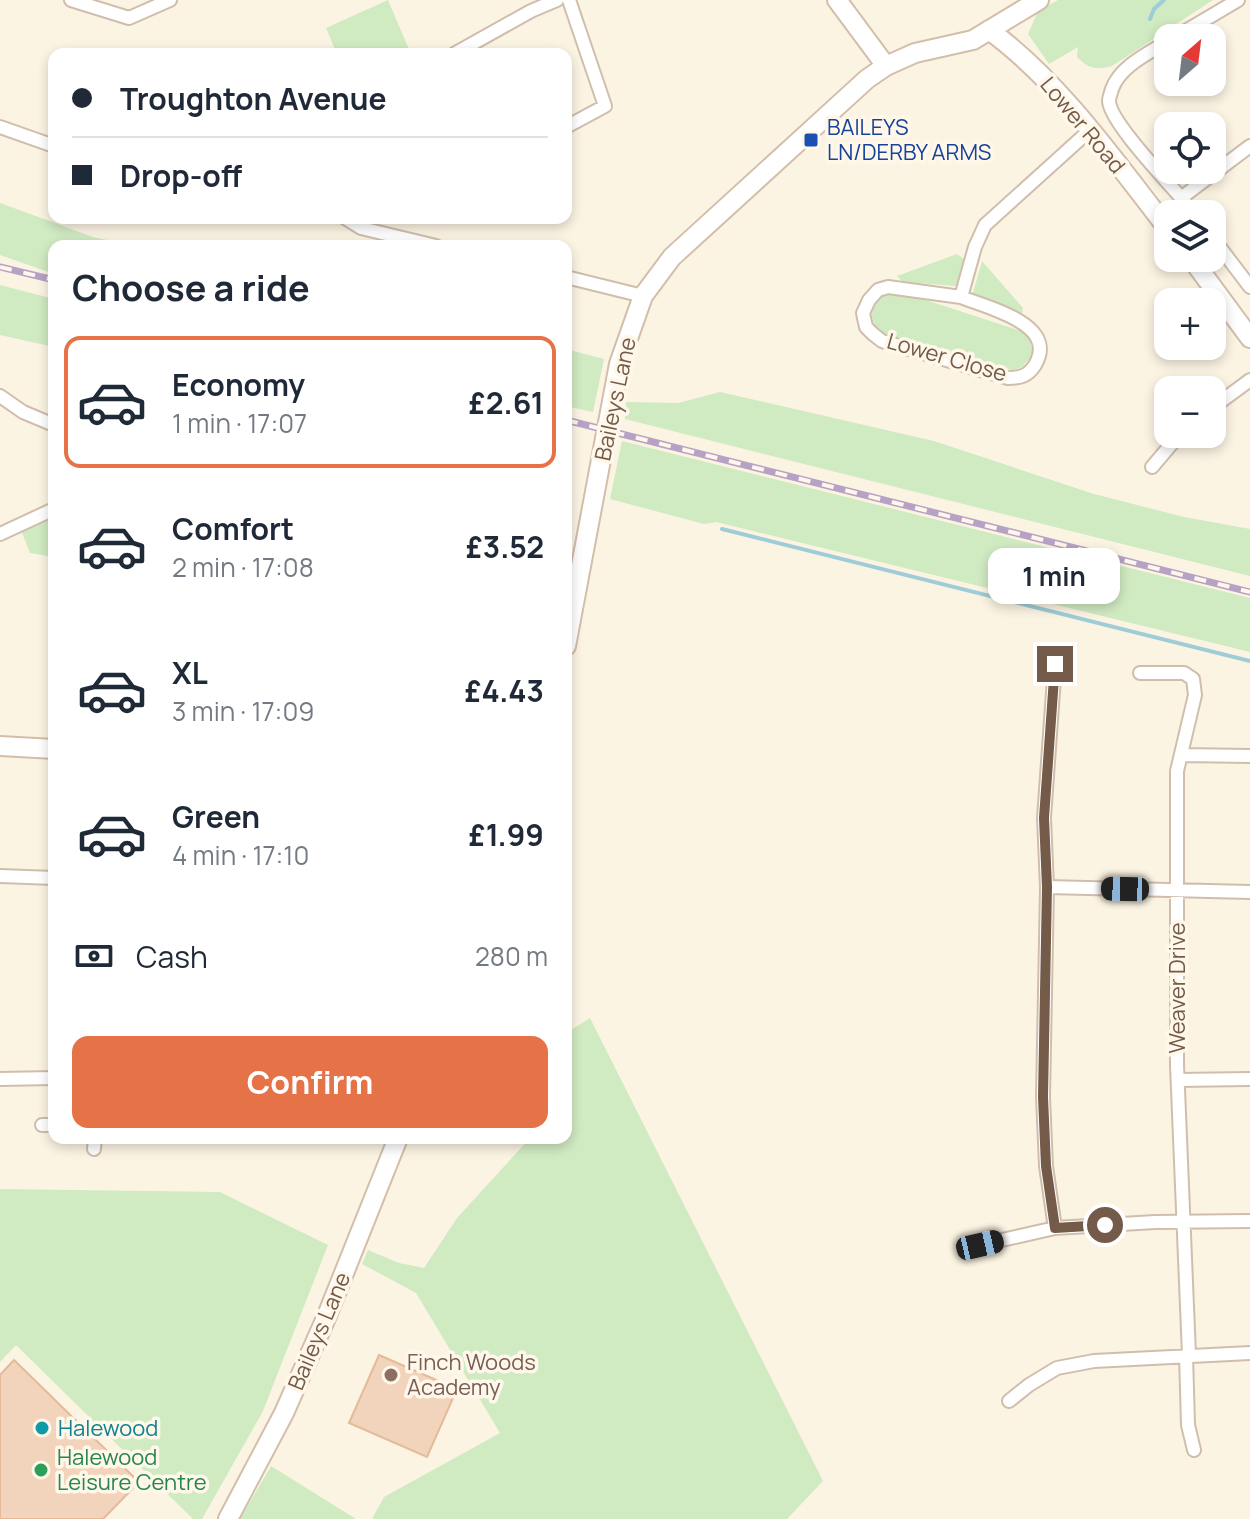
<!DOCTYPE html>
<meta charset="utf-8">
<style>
:root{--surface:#fff;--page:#f2f2f3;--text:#1f2937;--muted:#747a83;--line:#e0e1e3;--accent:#e67348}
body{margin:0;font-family:Manrope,sans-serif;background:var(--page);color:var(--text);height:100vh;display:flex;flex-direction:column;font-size:30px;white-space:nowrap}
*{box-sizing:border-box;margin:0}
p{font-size:26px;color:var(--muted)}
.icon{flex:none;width:44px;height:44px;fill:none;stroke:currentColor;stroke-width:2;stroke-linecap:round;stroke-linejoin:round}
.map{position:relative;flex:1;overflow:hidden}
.sheet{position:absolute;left:48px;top:240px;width:524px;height:904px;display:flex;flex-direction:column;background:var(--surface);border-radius:16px;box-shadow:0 4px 12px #0003}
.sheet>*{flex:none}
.hud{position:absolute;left:48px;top:48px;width:524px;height:176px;border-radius:16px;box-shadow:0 4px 12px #0003;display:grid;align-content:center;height:176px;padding:0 24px;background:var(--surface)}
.needle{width:52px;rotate:28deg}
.buttons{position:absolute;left:1154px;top:24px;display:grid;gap:16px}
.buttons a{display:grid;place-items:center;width:72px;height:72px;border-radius:16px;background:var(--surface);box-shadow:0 4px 12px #0003;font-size:40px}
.end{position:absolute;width:36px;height:36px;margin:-18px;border:10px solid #745b49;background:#fff;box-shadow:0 0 0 4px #fff}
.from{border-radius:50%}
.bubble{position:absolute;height:56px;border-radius:16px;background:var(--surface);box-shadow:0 4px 12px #0003;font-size:26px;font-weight:700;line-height:56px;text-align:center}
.car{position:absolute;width:24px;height:48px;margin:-24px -12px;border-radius:10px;box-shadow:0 0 6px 2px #0007;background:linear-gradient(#222 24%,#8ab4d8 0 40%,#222 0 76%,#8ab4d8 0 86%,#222 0)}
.hud b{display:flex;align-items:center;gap:28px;height:76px;font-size:30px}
.hud b+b{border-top:2px solid var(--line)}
.hud i{width:20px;height:20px;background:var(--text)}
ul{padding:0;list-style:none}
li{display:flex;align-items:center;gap:24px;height:132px;margin:0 16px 12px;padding:0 8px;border:4px solid transparent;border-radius:16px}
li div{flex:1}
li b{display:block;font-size:30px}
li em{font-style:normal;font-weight:700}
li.on{border-color:var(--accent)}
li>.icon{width:72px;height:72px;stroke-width:1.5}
h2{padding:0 24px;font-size:36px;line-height:96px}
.pay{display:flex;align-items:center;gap:20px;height:88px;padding:0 24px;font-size:30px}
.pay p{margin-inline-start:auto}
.button{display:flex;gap:16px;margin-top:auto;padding:16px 24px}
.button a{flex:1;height:92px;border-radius:16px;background:var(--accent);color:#fff;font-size:32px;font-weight:700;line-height:92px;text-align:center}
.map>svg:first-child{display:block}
</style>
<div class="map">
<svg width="1250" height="1519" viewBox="0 0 1250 1519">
<rect width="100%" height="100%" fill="#fcf4e3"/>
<path fill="#d0eac2" d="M 388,0 L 411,54 L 337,54 L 326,28 Z
M 1058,0 L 1213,0 L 1112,66 C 1097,70 1088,69 1077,57 L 1078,47 L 1049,64 L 1028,34 L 1038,11 Z
M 0,203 L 93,237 L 134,246 L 54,246 L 54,274 L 0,255 Z
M 957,254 L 964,259 L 956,286 L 903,282 L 897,276 Z
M 982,261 L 1023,308 L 1022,314 L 973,293 Z
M 0,285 L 54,299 L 54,347 L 0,335 Z
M 898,291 L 1027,333 L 1034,354 L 1022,367 L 1013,370 L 883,333 C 868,321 869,308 882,295 Z
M 566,349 L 604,359 L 593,412 L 566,406 Z
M 720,392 L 934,441 L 1094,494 L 1184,517 L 1250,529 L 1250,576 L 625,419 L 626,402 L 678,403 Z
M 622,441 L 1250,598 L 1250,652 L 716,522 L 704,524 L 610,499 Z
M 54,513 L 54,557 L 30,553 L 19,525 Z
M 590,1018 L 823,1481 L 787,1519 L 372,1519 L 384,1497 L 500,1433 L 416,1293 L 362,1264 L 368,1250 L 399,1263 L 424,1268 L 457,1218 L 530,1138 L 566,1138 L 566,1033 Z
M 0,1189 L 220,1192 L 328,1245 L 263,1411 L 202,1519 L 193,1519 L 16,1345 L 0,1362 Z
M 271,1466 L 356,1519 L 240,1519 Z"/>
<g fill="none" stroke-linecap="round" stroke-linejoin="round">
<path stroke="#9eccd7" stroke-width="4" d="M 1150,19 L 1154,9 L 1164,0
M 722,529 L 1250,661"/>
</g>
<path fill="#f2d3bb" stroke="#e4ba9b" stroke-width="2" d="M 379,1355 L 457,1389 L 427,1457 L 349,1423 Z
M 14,1360 L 139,1482 L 103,1519 L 0,1519 L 0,1375 Z"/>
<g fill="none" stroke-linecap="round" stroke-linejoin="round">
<g stroke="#d0bead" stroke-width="16">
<path id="street" d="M 71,0 L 129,18 L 170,0
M 1174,38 L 1238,0
M 1168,41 C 1149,53 1120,66 1112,89 C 1111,93 1109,97 1109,101 C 1110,124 1178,192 1195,214
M 454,54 L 531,11 L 557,0
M 0,127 L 54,146
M 566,127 L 605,106 L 569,0
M 1181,198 L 1250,146
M 345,218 L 361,228 L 436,246
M 1212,237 L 1250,287
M 566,277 L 643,296
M 961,297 C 988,308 1059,324 1035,365 C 1028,376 1020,378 1008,378 L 882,341 L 873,334 L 866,327 L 863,313 L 869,300 L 878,290 L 888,287 L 961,297 L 975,247 L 985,225 L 1089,131
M 0,396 L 23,412 L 54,425
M 1212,408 L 1250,380
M 1152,467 L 1180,434
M 0,534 L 54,509
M 1055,664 L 1044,818 L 1047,887 L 1043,1097 L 1046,1166 L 1055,1228
M 1140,673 L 1184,673 L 1193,679 L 1195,695 L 1177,771 L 1177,1065 L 1189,1355
M 1181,755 L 1250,756
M 0,876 L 54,878
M 1047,887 L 1250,892
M 0,1079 L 54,1078
M 1178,1080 L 1250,1079
M 42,1125 L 54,1125
M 94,1149 L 95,1138
M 980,1245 L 1055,1228 L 1155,1222 L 1250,1221
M 1186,1355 L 1188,1425 L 1194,1450
M 1009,1401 L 1029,1385 L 1057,1368 L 1094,1361 L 1250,1353"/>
</g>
<g stroke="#d3beaa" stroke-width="22">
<path id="secondary" d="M 837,0 L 886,66
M 989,30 C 1059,81 1115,161 1168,229
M 1191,258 L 1250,338
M 566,646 L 619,364 L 643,296 L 672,257 L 867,79 L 886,66 L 915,53 L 973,40 L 1039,0
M 0,746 L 54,749
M 228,1519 L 284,1413 L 326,1318 L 398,1138"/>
</g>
<use href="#street" stroke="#fff" stroke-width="12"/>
<use href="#secondary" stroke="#fff" stroke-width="18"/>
<g stroke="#b7a2c5" stroke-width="7">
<path id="rail" d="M 0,267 L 54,280
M 566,420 L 1250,592"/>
</g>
<use href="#rail" stroke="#fff8ea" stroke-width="4" stroke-dasharray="12" stroke-linecap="butt"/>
</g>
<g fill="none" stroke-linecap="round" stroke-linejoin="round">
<path stroke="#745b49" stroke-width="10" d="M 1055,664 L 1044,818 L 1047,887 L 1043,1097 L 1046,1166 L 1055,1228 L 1105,1225"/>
</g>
<rect fill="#1a4fb4" stroke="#fff8ea" stroke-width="3" x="803" y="132" width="16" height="16" rx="4"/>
<circle fill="#8d6e63" stroke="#fff8ea" stroke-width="3" cx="391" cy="1375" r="8"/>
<circle fill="#0f9aa8" stroke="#fff8ea" stroke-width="3" cx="42" cy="1428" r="8"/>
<circle fill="#2e9e5b" stroke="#fff8ea" stroke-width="3" cx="41" cy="1470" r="8"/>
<g text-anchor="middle" stroke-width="7" stroke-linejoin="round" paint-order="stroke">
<g font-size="22" fill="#745b49" stroke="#fff8ea">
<text transform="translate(1083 125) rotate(50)" y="8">Lower Road</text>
<text transform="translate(947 357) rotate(16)" y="8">Lower Close</text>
<text transform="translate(615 399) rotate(-78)" y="8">Baileys Lane</text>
<text transform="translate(1177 988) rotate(-90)" y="8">Weaver Drive</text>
<text transform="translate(319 1331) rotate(-67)" y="8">Baileys Lane</text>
</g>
<g font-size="22" fill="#164399" stroke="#fff8ea" text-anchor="start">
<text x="827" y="135">BAILEYS<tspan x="827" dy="25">LN/DERBY ARMS</tspan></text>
</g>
<g font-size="22" fill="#785e54" stroke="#fff8ea" text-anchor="start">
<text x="407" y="1370">Finch Woods<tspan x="407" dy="25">Academy</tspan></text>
</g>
<g font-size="22" fill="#0d838f" stroke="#fff8ea" text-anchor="start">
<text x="58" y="1436">Halewood</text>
</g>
<g font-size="22" fill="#27864d" stroke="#fff8ea" text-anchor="start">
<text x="57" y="1465">Halewood<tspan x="57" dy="25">Leisure Centre</tspan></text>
</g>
</g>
</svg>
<div class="buttons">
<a><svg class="needle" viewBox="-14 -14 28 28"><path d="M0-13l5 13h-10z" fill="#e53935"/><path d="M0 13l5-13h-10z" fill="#747a83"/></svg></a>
<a><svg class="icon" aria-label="locate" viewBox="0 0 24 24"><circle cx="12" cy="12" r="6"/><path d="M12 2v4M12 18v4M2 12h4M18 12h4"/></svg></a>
<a><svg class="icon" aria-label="layers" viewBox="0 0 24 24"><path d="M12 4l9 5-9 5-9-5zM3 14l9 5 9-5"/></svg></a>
<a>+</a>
<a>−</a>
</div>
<i class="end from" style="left:1105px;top:1225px"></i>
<i class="end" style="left:1055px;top:664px"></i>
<div class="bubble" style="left:988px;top:548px;width:132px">1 min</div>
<i class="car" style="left:1125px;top:889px;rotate:271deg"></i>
<i class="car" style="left:980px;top:1245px;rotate:77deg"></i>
<div class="hud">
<b><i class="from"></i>Troughton Avenue</b>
<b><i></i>Drop-off</b>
</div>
<section class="sheet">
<h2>Choose a ride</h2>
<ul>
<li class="on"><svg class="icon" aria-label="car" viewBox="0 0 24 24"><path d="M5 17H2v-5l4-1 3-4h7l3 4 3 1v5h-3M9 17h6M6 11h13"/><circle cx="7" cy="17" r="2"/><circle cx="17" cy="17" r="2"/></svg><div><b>Economy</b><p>1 min · 17:07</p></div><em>£2.61</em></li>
<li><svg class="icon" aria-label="car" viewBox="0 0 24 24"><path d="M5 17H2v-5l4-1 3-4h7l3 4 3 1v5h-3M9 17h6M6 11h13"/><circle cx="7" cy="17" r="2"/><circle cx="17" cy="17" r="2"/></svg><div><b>Comfort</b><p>2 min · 17:08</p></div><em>£3.52</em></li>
<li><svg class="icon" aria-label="car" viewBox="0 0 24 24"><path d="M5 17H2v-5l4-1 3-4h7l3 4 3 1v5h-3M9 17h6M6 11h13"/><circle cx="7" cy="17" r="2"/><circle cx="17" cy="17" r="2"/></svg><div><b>XL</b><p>3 min · 17:09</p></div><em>£4.43</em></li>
<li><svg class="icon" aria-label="car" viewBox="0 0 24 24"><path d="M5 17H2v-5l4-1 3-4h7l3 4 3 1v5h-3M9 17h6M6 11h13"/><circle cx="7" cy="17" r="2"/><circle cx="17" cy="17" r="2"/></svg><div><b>Green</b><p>4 min · 17:10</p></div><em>£1.99</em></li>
</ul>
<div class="pay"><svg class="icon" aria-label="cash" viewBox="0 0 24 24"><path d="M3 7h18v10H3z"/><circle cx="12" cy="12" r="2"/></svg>Cash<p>280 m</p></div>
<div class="button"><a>Confirm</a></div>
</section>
</div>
